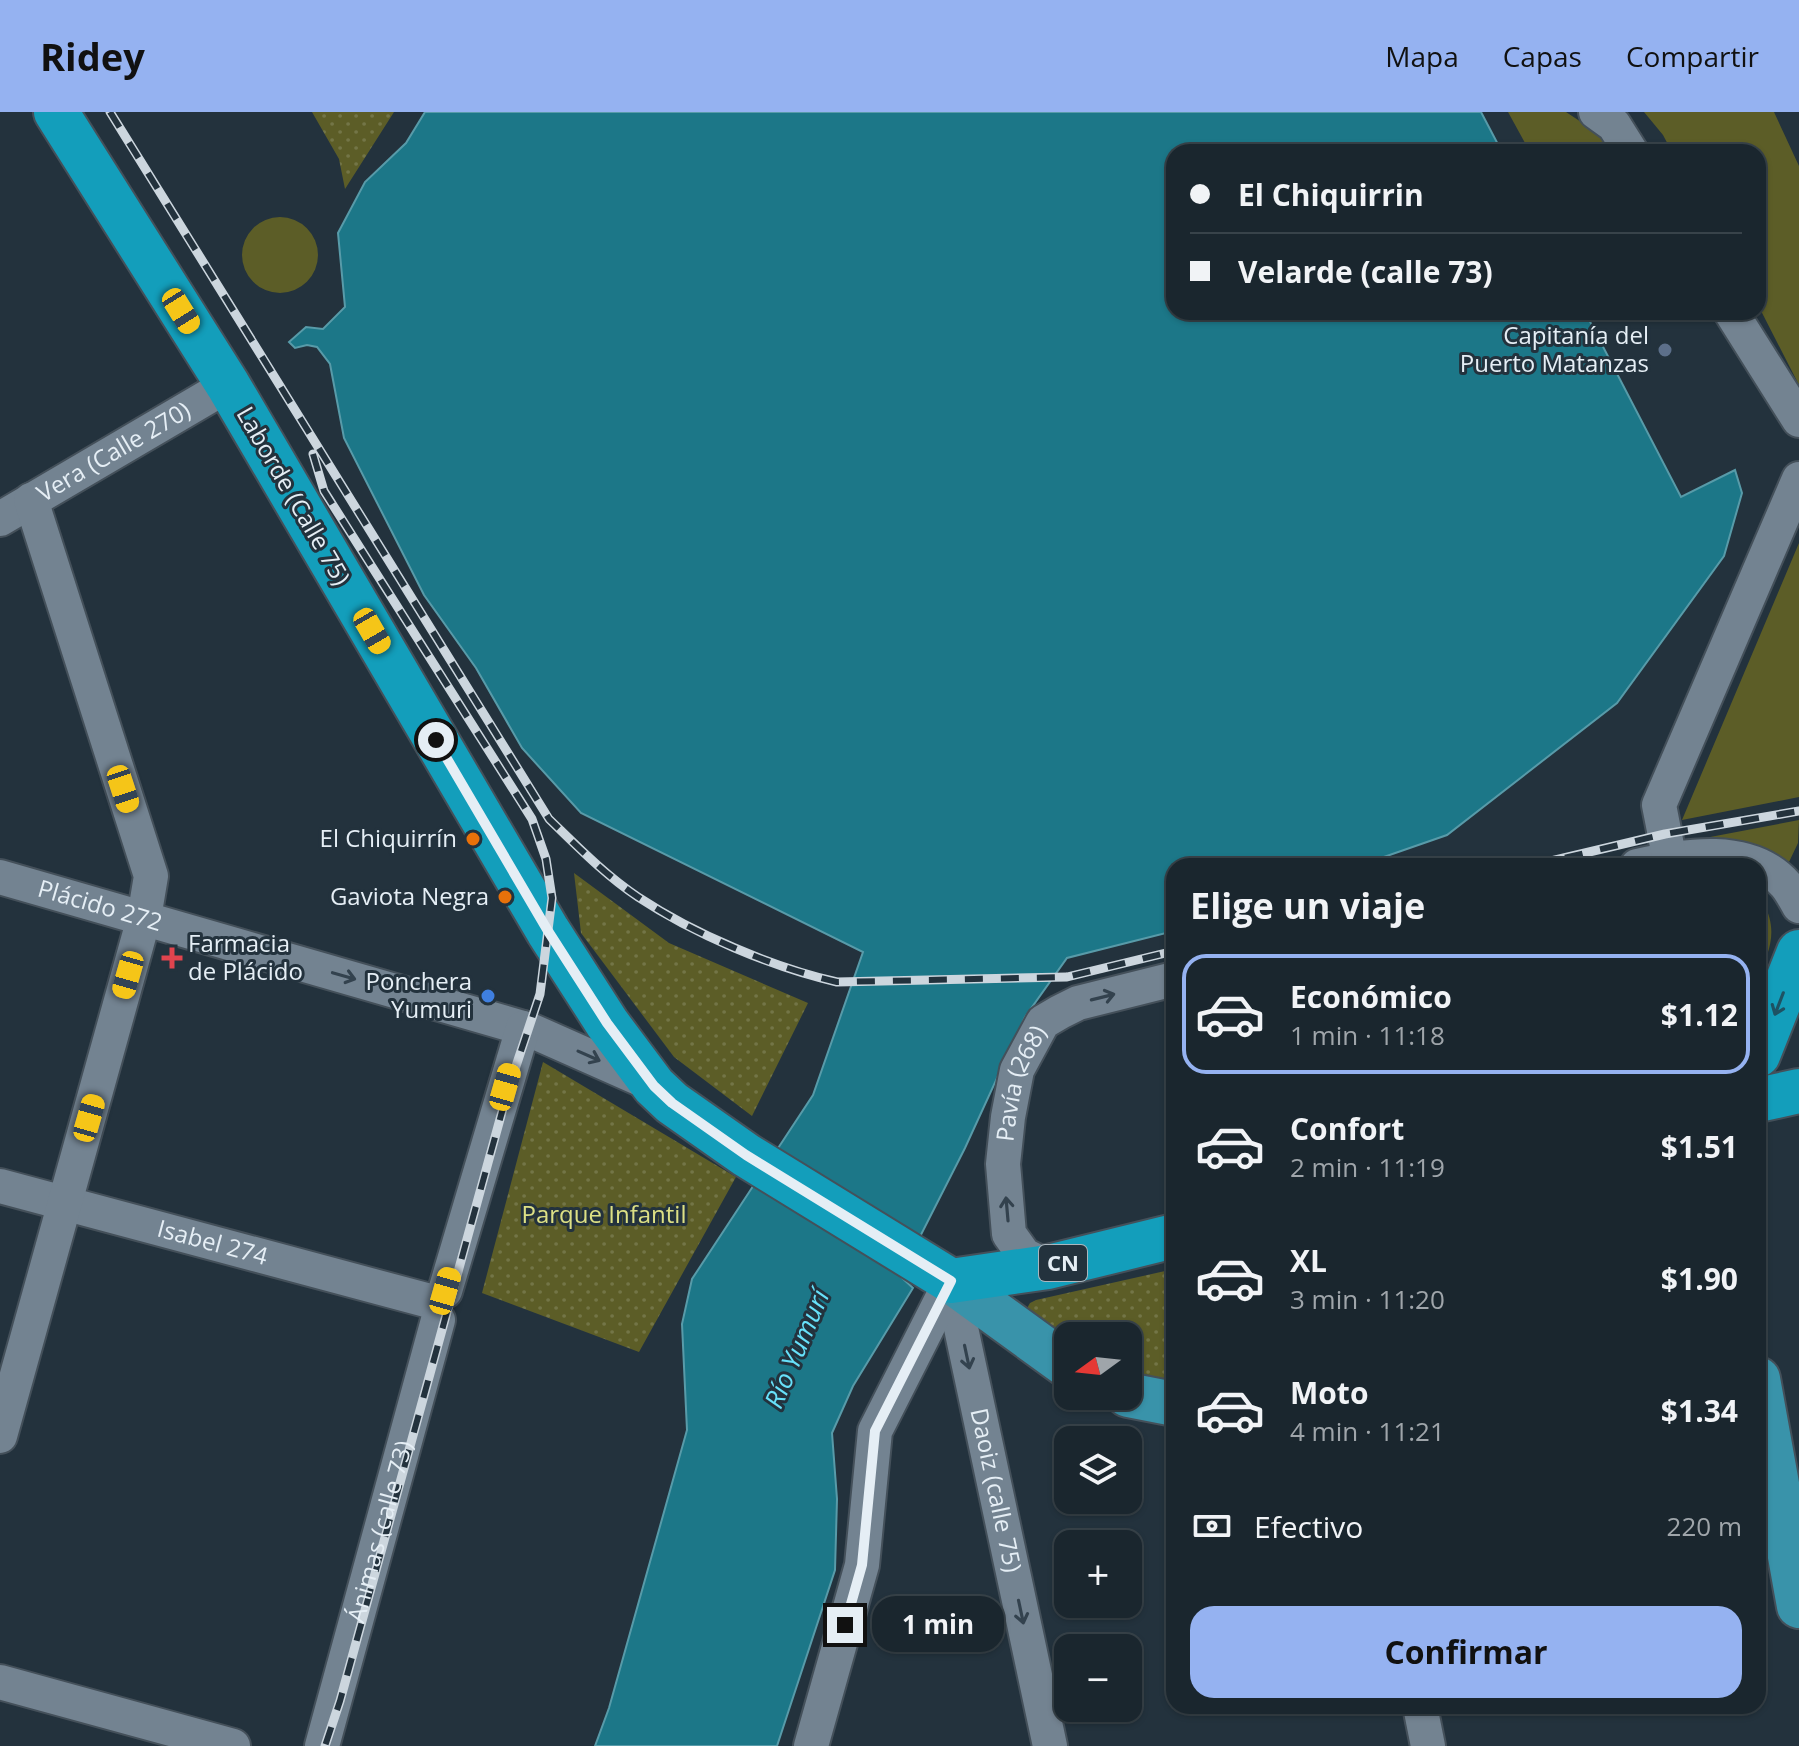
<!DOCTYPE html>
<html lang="es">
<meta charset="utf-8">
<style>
:root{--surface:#1a262e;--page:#232e36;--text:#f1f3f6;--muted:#9fa5aa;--line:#38434a;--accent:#95b2f1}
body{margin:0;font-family:"Open Sans",sans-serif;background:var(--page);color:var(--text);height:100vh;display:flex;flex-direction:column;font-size:30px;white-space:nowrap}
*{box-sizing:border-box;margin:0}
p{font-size:26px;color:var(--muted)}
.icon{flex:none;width:44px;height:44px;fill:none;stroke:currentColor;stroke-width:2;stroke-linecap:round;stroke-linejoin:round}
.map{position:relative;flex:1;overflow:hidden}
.sheet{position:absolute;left:1166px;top:746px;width:600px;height:856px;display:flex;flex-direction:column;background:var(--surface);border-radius:24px;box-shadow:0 2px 6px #0004,0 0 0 2px var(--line)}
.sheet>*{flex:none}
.banner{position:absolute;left:1166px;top:32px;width:600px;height:176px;border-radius:24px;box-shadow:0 2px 6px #0004,0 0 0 2px var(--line);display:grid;align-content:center;height:176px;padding:0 24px;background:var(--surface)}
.needle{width:52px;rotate:255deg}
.fabs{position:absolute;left:1054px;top:1210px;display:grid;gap:16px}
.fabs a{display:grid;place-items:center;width:88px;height:88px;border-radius:16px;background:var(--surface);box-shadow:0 2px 6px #0004,0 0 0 2px var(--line);font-size:40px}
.end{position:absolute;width:36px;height:36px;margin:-18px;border:10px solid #e5eef5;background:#111;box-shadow:0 0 0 4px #111}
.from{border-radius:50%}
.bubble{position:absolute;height:56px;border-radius:24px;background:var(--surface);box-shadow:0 2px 6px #0004,0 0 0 2px var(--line);font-size:26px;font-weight:700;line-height:56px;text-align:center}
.car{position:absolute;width:24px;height:48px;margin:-24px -12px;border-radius:10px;box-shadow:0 0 6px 2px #0007;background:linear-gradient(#f5c518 24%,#345 0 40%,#f5c518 0 76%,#345 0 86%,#f5c518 0)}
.banner b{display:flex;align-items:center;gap:28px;height:76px;font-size:30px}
.banner b+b{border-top:2px solid var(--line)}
.banner i{width:20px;height:20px;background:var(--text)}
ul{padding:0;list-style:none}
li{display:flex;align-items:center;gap:24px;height:120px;margin:0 16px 12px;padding:0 8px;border:4px solid transparent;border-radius:24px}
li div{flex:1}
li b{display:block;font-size:30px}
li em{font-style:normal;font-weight:700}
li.on{border-color:var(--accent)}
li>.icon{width:72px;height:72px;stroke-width:1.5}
h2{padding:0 24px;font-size:36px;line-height:96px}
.pay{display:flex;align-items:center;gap:20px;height:88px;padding:0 24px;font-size:30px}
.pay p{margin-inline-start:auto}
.button{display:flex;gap:16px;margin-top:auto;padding:16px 24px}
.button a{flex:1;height:92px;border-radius:24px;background:var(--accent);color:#111;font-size:32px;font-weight:700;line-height:92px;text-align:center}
header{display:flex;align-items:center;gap:48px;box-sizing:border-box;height:112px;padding:0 40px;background:var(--accent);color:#111}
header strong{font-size:38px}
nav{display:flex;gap:44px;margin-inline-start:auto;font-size:28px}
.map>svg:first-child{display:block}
</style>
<header>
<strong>Ridey</strong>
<nav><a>Mapa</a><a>Capas</a><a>Compartir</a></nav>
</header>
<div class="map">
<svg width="1799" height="1634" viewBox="0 0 1799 1634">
<defs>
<pattern id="park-dots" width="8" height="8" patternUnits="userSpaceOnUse" patternTransform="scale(2)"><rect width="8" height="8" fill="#5c5d27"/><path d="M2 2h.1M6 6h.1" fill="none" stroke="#737547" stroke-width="1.8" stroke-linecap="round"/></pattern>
</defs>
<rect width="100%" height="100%" fill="#23323d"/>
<path fill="#5c5d27" d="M 1508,0 L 1566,0 L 1607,27 L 1614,40 L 1530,40 Z
M 1644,0 L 1774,0 L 1799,54 L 1799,273 L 1758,193 L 1758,40 L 1672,40 L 1663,23 Z
M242 143a38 38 0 1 1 76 0a38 38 0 1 1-76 0Z
M 1799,431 L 1799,685 L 1682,708 Z
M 1799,708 L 1798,731 L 1789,750 C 1757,727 1726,731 1689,729 Z
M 1758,787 L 1763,789 C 1779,822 1769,836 1758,869 Z"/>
<path fill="url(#park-dots)" d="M 312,0 L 394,0 L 345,77 L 339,47 Z
M 574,761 L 669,831 L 808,891 L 752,1004 L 674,945 L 581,821 Z
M 543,950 L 736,1065 L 639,1240 L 482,1181 Z
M 1174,1157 L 1174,1274 L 1128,1265 L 1128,1224 L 1068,1224 L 1068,1236 L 1026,1198 L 1030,1191 L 1036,1188 Z"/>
<path fill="#1c7788" stroke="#589ba9" stroke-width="2" d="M 425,0 L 1481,0 L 1502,40 L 1174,40 L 1174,200 L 1585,200 L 1681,385 L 1735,358 L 1742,381 L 1724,444 L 1617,591 L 1447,723 L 1358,754 L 1174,754 L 1174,819 L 1067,846 L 1025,905 L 965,1036 L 900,1164 L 913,1176 L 853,1274 L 832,1321 L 837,1387 L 835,1458 L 777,1634 L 595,1634 L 609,1596 L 687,1318 L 682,1212 L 692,1167 L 813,983 L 863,840 L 581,701 L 522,636 L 476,556 L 424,483 L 344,326 L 330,252 L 317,235 L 307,233 L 295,236 L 289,230 L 306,215 L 323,217 L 345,195 L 338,121 L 365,70 L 406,31 Z"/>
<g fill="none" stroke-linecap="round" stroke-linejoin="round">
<g stroke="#44505a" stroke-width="38">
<g id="minor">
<path d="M 1596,0 L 1614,13 L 1631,40"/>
<path d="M 1731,200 L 1799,308"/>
<path id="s1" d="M 0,407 L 228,273"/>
<path d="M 1637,754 C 1684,743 1750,732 1786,773 C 1791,779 1795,787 1799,794"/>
<path d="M 1671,754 L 1659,693 L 1799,367"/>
<path id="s2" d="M 0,765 L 530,918 L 654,973"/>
<path id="s3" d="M 0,1074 L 426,1188"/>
<path id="s4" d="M 1048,1155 L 1024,1143 L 1009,1122 L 1003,1052 L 1008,1005 L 1017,958 L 1043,910 L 1060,900 L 1078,891 L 1174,867"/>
<path id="s5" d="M 951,1169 L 1050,1634"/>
<path d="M 445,1179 L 523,916"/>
<path d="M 0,1324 L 144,806 L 151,764 L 31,388"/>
<path d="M 0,1570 L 233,1634"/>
<path d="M 1420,1594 L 1428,1634"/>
<path id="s6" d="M 322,1634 L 438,1208"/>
<path d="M 811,1634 L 862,1453 L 875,1319 L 951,1169"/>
</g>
</g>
<g stroke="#44505a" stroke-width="48">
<path id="major" d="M 951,1169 L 1068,1254
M 1758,1267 L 1799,1494
M 1128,1283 L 1174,1292"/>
</g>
<g stroke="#44505a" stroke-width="48">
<path id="highway" d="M 56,0 L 228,273 L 548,819 L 607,911 L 654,974 L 672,991 L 746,1043 L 951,1169 L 1048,1155 L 1174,1124
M 1758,943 L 1799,840
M 1758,988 L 1799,979"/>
</g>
<use href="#minor" stroke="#738391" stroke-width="34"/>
<use href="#major" stroke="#3993aa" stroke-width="44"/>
<use href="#highway" stroke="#139ebb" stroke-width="44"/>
<g stroke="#ccd6de" stroke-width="9">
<path id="rail" d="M 110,0 L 549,707 C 577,734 605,763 638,785 C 694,822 772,855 837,870 L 1067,865 L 1174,839
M 313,342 L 324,379 L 532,707 L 546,747 L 552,786 L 540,882 L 508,978 L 340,1589 L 325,1634
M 1530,754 L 1665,722 L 1799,699"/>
</g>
<use href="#rail" stroke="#23323d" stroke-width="6" stroke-dasharray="18" stroke-linecap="butt"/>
</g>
<defs><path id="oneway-shaft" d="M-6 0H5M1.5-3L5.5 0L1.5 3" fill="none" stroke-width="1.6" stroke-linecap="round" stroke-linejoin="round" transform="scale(2)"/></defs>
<g stroke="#33424e">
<use href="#oneway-shaft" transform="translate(344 864) rotate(16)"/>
<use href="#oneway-shaft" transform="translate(1103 885) rotate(-14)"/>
<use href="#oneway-shaft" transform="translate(589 944) rotate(24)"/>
<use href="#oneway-shaft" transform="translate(1007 1097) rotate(-95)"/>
<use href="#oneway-shaft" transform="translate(967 1245) rotate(78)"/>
<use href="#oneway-shaft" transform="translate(1021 1500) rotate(78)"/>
</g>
<use stroke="#1e5263" href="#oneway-shaft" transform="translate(1779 892) rotate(111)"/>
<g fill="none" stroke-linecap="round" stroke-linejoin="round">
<path stroke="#e5eef5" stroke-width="10" d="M 436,628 L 548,819 L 607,911 L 654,974 L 672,991 L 746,1043 L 951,1169 L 875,1319 L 862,1453 L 845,1513"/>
</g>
<circle fill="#5c6f8a" stroke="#23323d" stroke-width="3" cx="1665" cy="238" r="8"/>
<g fill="#e8710a" stroke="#23323d" stroke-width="3">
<circle cx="473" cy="727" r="8"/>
<circle cx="505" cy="785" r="8"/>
</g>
<path fill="#e0444e" stroke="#23323d" stroke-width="3" d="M168 834h8v8h8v8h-8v8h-8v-8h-8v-8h8z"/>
<circle fill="#3f7fe0" stroke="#23323d" stroke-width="3" cx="488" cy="884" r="8"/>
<g text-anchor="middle" stroke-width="6" stroke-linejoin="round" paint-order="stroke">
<rect fill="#23323d" stroke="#abb6be" stroke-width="2" x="1039" y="1133" width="48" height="36" rx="6"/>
<g font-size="22" font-weight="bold" fill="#e5eef5">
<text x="1063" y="1159">CN</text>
</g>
<g font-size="24" fill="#e5eef5" stroke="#23323d" text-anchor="end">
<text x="1649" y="232">Capitanía del<tspan x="1649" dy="28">Puerto Matanzas</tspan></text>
<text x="457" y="735">El Chiquirrín</text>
<text x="489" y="793">Gaviota Negra</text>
<text x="188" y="840" text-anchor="start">Farmacia<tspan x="188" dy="28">de Plácido</tspan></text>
<text x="472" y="878">Ponchera<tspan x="472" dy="28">Yumuri</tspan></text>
</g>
<g font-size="24" fill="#e5eef5" stroke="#23323d">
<text dy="8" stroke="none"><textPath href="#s1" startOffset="132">Vera (Calle 270)</textPath></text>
<text transform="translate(293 384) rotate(60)" y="8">Laborde (Calle 75)</text>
<text dy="8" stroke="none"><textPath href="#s2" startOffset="104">Plácido 272</textPath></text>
<text dy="8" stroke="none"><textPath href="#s4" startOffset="206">Pavía (268)</textPath></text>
<text dy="8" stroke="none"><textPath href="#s3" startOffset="220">Isabel 274</textPath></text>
<text dy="8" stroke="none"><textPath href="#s5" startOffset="214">Daoiz (calle 75)</textPath></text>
<text dy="8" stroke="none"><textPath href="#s6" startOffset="222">Ánimas (calle 73)</textPath></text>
</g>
<g font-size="24" fill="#dde085" stroke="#23323d">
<text x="604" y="1111">Parque Infantil</text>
</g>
<g font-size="26" font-style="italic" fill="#67e1fa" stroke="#23323d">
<text transform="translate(797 1237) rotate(-67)" y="9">Río Yumurí</text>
</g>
</g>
</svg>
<div class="fabs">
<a><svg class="needle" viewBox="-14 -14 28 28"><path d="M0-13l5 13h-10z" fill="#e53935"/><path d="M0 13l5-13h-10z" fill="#9fa5aa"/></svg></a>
<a><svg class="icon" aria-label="layers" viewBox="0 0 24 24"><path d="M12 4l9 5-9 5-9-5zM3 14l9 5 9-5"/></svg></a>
<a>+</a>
<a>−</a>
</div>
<i class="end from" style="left:436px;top:628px"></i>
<i class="end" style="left:845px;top:1513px"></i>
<div class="bubble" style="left:872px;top:1484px;width:132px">1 min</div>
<i class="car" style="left:181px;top:199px;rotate:148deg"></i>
<i class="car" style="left:372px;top:519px;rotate:150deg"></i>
<i class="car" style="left:123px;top:677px;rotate:162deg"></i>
<i class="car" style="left:128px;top:863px;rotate:196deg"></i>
<i class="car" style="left:505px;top:975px;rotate:16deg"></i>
<i class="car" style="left:89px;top:1006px;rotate:16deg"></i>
<i class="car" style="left:445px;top:1179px;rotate:16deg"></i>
<div class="banner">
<b><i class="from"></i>El Chiquirrin</b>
<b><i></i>Velarde (calle 73)</b>
</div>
<section class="sheet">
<h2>Elige un viaje</h2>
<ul>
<li class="on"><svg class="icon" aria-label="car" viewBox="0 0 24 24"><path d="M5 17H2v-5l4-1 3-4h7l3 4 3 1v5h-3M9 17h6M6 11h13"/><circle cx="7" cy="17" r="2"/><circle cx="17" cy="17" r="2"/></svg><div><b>Económico</b><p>1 min · 11:18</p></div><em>$1.12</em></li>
<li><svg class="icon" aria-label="car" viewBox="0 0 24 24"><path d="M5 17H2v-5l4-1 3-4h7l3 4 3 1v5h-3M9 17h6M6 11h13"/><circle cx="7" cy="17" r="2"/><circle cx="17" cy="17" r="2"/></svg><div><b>Confort</b><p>2 min · 11:19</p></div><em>$1.51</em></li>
<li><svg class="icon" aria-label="car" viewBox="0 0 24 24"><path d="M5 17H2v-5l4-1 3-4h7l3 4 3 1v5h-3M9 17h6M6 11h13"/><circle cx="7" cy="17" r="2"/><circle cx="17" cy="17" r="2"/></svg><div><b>XL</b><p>3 min · 11:20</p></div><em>$1.90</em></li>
<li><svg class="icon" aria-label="car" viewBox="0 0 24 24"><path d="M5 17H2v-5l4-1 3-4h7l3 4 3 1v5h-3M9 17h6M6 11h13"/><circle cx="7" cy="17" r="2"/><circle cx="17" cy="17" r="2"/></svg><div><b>Moto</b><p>4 min · 11:21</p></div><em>$1.34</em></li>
</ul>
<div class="pay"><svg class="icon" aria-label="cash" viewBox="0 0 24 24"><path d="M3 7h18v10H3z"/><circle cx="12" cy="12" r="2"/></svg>Efectivo<p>220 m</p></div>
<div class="button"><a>Confirmar</a></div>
</section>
</div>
